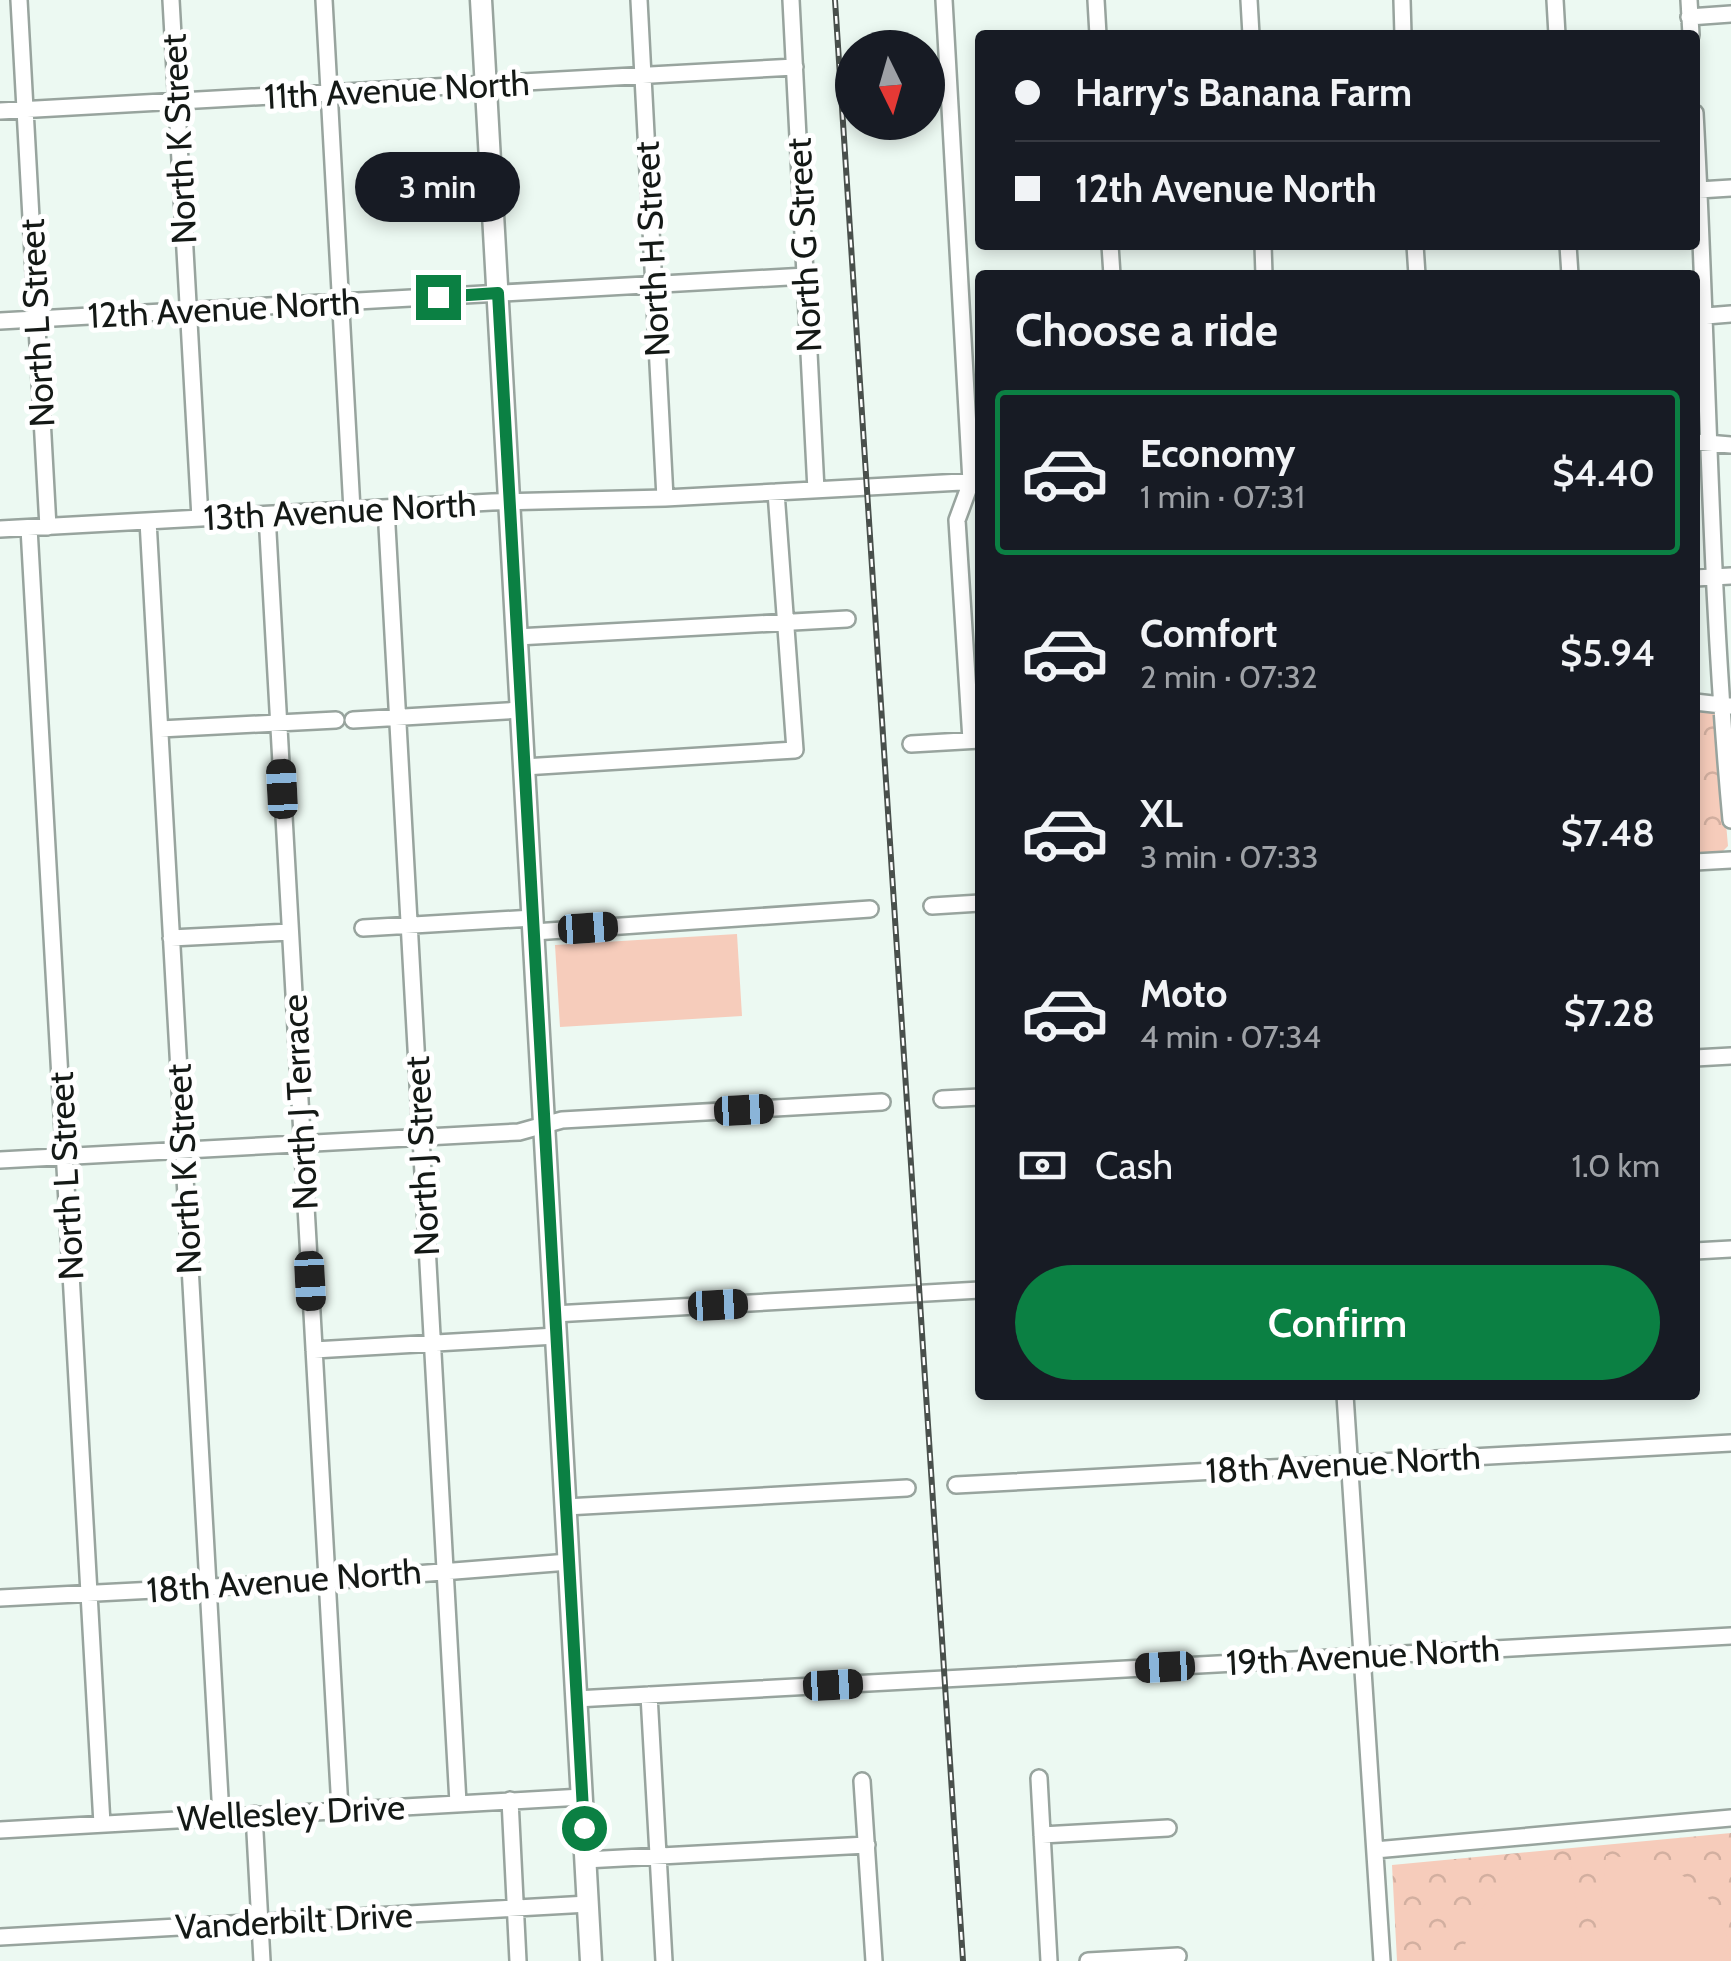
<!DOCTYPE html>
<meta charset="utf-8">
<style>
:root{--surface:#171b24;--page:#20242c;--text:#f1f3f6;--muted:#9ea1a6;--line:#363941;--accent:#0b8043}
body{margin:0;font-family:Cabin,sans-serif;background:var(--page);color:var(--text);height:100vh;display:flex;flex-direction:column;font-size:38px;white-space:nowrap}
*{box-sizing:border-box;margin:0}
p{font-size:32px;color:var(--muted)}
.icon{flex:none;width:55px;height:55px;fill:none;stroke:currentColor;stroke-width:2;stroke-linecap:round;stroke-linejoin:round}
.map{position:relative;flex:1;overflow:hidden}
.side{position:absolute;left:975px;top:270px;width:725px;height:1130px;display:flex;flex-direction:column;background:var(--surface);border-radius:10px;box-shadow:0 5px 15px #0003}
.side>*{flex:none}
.top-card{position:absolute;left:975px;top:30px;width:725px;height:220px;border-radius:10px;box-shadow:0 5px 15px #0003;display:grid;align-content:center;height:220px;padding:0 40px;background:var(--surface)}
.needle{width:65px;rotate:175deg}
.buttons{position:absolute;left:835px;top:30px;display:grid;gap:20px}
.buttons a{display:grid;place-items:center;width:110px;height:110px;border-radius:50%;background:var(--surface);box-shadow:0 5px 15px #0003;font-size:50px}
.end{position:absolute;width:45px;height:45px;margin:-22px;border:12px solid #0b8043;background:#fff;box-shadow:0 0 0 5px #fff}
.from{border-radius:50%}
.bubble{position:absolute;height:70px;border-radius:35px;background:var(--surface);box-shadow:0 5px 15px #0003;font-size:32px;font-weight:600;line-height:70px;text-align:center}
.car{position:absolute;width:30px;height:60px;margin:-30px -15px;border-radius:12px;box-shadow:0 0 8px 2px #0007;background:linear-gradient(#222 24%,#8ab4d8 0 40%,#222 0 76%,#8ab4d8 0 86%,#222 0)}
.top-card b{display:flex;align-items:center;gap:35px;height:95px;font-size:38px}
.top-card b+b{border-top:2px solid var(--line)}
.top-card i{width:25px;height:25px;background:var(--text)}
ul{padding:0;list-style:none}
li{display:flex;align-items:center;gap:30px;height:165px;margin:0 20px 15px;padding:0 20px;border:5px solid transparent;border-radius:10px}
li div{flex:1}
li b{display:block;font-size:38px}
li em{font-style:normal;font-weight:600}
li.on{border-color:var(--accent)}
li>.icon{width:90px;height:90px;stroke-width:1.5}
h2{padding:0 40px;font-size:45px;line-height:120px}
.pay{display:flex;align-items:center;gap:25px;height:110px;padding:0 40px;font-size:38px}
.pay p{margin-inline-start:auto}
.button{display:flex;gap:20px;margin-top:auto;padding:20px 40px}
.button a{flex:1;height:115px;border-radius:60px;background:var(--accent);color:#fff;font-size:40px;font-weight:600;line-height:115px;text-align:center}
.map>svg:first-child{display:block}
</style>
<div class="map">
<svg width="1731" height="1961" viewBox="0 0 1731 1961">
<defs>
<pattern id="park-crowns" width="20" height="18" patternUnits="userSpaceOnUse" patternTransform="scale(2.5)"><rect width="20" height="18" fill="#f6ccbb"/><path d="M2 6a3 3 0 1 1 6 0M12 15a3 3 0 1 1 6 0" fill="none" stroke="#d2afa0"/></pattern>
</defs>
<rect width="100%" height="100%" fill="#ecf9f2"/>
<path fill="url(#park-crowns)" d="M 1716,709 L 1728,846 L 1719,855 L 1695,857 L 1695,710 Z
M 1731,1833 L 1731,1961 L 1397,1961 L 1392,1865 Z"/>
<path fill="#f6ccbb" d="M 737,934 L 742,1016 L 560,1027 L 555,945 Z
M 1606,1856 C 1674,1858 1725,1888 1731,1961 L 1603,1961 L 1601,1910 Z
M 1571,1861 L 1582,1961 L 1462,1961 C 1470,1902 1513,1867 1571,1861 Z"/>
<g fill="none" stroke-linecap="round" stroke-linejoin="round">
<g stroke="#98a49e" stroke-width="20">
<path id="minor" d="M 19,0 L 48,527
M 171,0 L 200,518
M 324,0 L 352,510
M 639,0 L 665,498
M 791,0 L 816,490
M 944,0 L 971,482 L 957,520 L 971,740
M 1096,0 L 1098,35
M 1249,0 L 1251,35
M 1402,0 L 1403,35
M 1555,0 L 1557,35
M 1689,0 L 1691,35
M 1689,17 L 1731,14
M 0,111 L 795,67
M 1695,113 C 1708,349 1709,585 1731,820
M 1699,190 L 1731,188
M 1110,245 L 1112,275
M 1263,245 L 1264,275
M 1415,245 L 1417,275
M 1568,245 L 1570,275
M 1706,316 L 1731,314
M 0,321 L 806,276
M 1695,442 L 1731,445
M 386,508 L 458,1803
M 267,515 L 340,1809
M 148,521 L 221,1816
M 29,528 L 102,1824
M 0,529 L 492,502 L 665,498 L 980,481
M 1695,578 L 1731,576
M 517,637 L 847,619
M 1695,702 L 1731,706
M 353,720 L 521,710
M 160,729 L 336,720
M 911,744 L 980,740
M 524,767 L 795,750 L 776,492
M 1695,862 L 1731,860
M 932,906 L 980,903
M 363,928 L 533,918
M 534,932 L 870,909
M 171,938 L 290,932
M 1695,1058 L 1731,1056
M 942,1099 L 980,1097
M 0,1160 L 519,1132 L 562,1120 L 882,1102
M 1695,1251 L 1731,1249
M 554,1314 L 980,1290
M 314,1350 L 556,1336
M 1345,1395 L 1382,1961
M 956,1485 L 1731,1443
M 566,1507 L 907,1488
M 0,1598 L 327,1581 L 569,1562
M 649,1695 L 664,1961
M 576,1699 L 1731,1636
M 1039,1778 L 1049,1961
M 862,1781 L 874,1961
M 510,1800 L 518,1961
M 254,1814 L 262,1961
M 0,1830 L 582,1797
M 1042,1835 L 1168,1828
M 1375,1850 L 1731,1818
M 585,1860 L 867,1845
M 0,1937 L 588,1904
M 1088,1961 L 1178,1956"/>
</g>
<g stroke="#98a49e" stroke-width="25">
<path id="major" d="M 481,0 L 591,1961"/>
</g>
<use href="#minor" stroke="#fff" stroke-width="15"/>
<use href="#major" stroke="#fff" stroke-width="20"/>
<g stroke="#49504c" stroke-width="6">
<path id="rail" d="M 835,0 L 963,1961"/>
</g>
<use href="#rail" stroke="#fff" stroke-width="2.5" stroke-dasharray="8" stroke-linecap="butt"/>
</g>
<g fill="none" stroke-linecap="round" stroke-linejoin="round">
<path stroke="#0b8043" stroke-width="12" d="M 438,297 L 498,293 L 584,1828"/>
</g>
<g text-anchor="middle" stroke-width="10" stroke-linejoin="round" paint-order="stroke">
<g font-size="35" fill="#141916" stroke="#fff">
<text transform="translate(397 90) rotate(-3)" y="12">11th Avenue North</text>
<text transform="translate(179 139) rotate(-93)" y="12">North K Street</text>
<text transform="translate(804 245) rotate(-93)" y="12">North G Street</text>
<text transform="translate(652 249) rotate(-93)" y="12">North H Street</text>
<text transform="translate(224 309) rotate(-3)" y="12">12th Avenue North</text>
<text transform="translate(37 323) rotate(-93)" y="12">North L Street</text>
<text transform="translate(340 511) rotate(-3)" y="12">13th Avenue North</text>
<text transform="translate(300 1102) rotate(-93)" y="12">North J Terrace</text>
<text transform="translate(422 1156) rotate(-93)" y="12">North J Street</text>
<text transform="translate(184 1169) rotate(-93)" y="12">North K Street</text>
<text transform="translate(66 1176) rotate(-93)" y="12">North L Street</text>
<text transform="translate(1343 1464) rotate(-3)" y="12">18th Avenue North</text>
<text transform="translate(284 1581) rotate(-4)" y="12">18th Avenue North</text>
<text transform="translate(1363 1656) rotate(-3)" y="12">19th Avenue North</text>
<text transform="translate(291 1813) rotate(-3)" y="12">Wellesley Drive</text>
<text transform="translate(294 1921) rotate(-3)" y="12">Vanderbilt Drive</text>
</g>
</g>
</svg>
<div class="buttons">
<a><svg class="needle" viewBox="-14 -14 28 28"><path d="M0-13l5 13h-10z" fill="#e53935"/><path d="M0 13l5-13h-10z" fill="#9ea1a6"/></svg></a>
</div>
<i class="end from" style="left:584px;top:1828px"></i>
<i class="end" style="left:438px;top:297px"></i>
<div class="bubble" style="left:355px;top:152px;width:165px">3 min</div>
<i class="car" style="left:282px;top:789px;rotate:357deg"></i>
<i class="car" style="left:588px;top:928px;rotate:86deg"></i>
<i class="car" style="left:744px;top:1110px;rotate:87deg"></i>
<i class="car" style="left:310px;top:1281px;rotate:177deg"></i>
<i class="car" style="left:718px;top:1305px;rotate:87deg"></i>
<i class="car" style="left:1165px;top:1667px;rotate:267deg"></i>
<i class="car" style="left:833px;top:1685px;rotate:87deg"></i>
<div class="top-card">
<b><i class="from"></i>Harry's Banana Farm</b>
<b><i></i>12th Avenue North</b>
</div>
<section class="side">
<h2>Choose a ride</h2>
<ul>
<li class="on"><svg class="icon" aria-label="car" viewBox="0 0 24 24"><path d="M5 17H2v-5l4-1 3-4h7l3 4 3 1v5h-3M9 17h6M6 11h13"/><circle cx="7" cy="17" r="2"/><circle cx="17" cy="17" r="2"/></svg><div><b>Economy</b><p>1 min · 07:31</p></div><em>$4.40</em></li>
<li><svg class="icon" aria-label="car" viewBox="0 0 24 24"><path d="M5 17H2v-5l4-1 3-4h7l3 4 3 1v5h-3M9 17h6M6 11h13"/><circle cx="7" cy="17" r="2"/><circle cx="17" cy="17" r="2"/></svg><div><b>Comfort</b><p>2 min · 07:32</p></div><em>$5.94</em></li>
<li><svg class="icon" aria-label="car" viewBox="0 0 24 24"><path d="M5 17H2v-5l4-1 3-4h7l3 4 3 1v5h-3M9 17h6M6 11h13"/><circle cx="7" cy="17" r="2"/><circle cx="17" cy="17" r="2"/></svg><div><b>XL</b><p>3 min · 07:33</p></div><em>$7.48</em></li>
<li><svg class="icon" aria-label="car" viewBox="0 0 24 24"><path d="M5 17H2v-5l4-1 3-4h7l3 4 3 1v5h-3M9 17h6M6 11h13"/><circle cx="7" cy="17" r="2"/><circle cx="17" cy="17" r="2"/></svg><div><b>Moto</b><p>4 min · 07:34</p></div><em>$7.28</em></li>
</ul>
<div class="pay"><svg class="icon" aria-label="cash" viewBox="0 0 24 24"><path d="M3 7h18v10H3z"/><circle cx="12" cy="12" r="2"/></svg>Cash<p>1.0 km</p></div>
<div class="button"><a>Confirm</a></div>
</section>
</div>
